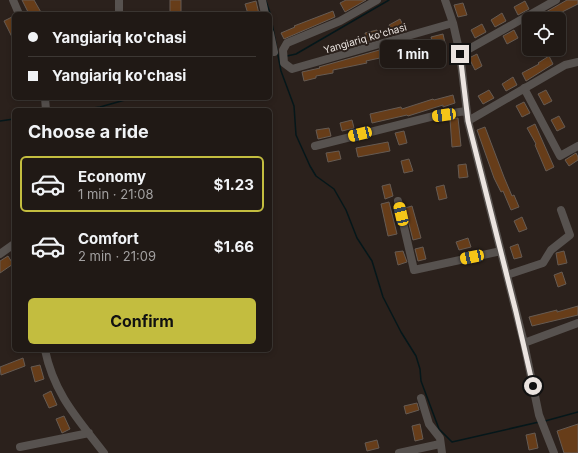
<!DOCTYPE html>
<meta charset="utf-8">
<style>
:root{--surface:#201915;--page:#2d2622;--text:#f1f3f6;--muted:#a2a0a0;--line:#3d3834;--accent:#c3bd3f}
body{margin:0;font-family:Inter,sans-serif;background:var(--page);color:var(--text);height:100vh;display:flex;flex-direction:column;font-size:15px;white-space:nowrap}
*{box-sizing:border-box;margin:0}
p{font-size:13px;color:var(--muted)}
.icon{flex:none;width:22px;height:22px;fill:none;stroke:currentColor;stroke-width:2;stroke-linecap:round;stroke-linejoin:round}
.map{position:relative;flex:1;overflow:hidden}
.panel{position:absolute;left:12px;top:108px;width:260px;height:244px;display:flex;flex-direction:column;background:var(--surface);border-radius:6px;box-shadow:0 2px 6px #0003,0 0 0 1px var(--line)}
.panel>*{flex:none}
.top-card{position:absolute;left:12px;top:12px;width:260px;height:88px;border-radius:6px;box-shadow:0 2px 6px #0003,0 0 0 1px var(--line);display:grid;align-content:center;height:88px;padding:0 16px;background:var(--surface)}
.tools{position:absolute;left:522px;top:12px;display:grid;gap:8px}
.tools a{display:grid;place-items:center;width:44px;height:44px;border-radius:6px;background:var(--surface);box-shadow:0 2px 6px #0003,0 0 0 1px var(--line);font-size:20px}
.end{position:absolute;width:18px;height:18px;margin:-9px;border:5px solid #ebe4e0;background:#111;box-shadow:0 0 0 2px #111}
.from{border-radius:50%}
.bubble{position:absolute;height:28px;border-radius:6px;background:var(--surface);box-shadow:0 2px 6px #0003,0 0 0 1px var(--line);font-size:13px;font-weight:700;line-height:28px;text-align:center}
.car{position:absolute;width:12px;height:24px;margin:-12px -6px;border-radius:5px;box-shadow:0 0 3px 1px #0007;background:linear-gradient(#f5c518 24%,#345 0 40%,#f5c518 0 76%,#345 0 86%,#f5c518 0)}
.top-card b{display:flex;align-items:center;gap:14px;height:38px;font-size:15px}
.top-card b+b{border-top:1px solid var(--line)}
.top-card i{width:10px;height:10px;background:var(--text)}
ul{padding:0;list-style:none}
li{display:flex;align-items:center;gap:12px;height:56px;margin:0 8px 6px;padding:0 8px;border:2px solid transparent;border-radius:6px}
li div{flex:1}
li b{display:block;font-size:15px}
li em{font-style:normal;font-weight:700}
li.active{border-color:var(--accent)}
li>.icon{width:36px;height:36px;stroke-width:1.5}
h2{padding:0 16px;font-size:18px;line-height:48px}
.cta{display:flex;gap:8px;margin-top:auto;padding:8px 16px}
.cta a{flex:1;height:46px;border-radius:6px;background:var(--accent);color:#111;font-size:16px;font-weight:700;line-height:46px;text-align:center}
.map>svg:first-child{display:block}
</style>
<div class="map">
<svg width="578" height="453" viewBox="0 0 578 453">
<rect width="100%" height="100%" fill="#2b211c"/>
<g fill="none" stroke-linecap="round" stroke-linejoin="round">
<path stroke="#05171a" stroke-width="1.5" d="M 266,1 L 270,13 L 281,71 L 294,106 L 296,135 L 310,166 L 316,176 L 334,189 L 346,210 L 357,238 L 372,261 L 383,297 L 401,332 L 416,356 L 420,369 L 421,381 L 439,429 L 452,442 L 539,422
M 287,56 L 296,54 L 389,0
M 80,110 L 100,107 L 132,98
M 0,121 L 14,119
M 545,421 L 578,412"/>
</g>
<path fill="#673d19" stroke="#665b53" d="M 22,0 L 34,0 L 42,14 L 29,14 Z
M 170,0 L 181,0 L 181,14 L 170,14 Z
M 346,0 L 366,0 L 345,12 L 340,3 Z
M 567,0 L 578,0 L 578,4 L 550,18 L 546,12 Z
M 256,1 L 259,14 L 248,14 L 245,4 Z
M 525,1 L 529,9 L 518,15 L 514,7 Z
M 463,3 L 467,15 L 458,17 L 454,5 Z
M 333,11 L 335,17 L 284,39 L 281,33 L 295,27 L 294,26 Z
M 502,13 L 506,21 L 495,27 L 491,20 Z
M 14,16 L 14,41 L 4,21 Z
M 400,19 L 404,27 L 393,33 L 389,25 Z
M 482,24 L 486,32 L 475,38 L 471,30 Z
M 377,30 L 379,38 L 367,42 L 365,33 Z
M 514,30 L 518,38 L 507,44 L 503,36 Z
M 443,34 L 445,43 L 433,45 L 431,37 Z
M 419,41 L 421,49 L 366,61 L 367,63 L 333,70 L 333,73 L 316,76 L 316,78 L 304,81 L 302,72 L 320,68 L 319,67 L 383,49 Z
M 477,54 L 482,66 L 475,70 L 469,58 Z
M 549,56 L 553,64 L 526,81 L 522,73 L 539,64 L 538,63 Z
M 513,77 L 517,85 L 506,91 L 502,84 Z
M 489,90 L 494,98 L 483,104 L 478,96 Z
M 546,90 L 552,101 L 544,105 L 538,94 Z
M 453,95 L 455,103 L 443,107 L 443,105 L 408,116 L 407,115 L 372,123 L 370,114 L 401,107 L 402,109 L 433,99 L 434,100 Z
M 524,102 L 530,113 L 522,117 L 516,106 Z
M 559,116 L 565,127 L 557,131 L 551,120 Z
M 458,118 L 461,146 L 452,147 L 450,119 Z
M 352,120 L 354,128 L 342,131 L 340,123 Z
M 535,124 L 554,167 L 546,171 L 535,145 L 536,144 L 527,128 Z
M 485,127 L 504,177 L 512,196 L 514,195 L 519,207 L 511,210 L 503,191 L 501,192 L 494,178 L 477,130 Z
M 329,128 L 331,136 L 318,139 L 316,130 Z
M 404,131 L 407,143 L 399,145 L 395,133 Z
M 388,142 L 390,151 L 358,157 L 356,148 Z
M 339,151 L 341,159 L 328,162 L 326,153 Z
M 576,153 L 578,157 L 578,160 L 569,166 L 565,160 Z
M 409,159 L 413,171 L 404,173 L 401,161 Z
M 466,164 L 468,177 L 459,178 L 458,165 Z
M 390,184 L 393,196 L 385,199 L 382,186 Z
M 444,185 L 447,198 L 439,200 L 436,187 Z
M 389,202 L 397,234 L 388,236 L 381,204 Z
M 412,206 L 421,238 L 413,240 L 405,208 Z
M 522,217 L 527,229 L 519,232 L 514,221 Z
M 468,238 L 471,247 L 459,250 L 456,242 Z
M 518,244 L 522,257 L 514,259 L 510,247 Z
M 423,247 L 426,259 L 418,261 L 415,249 Z
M 403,251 L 407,262 L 398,265 L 395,252 Z
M 564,251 L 567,263 L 558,265 L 556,253 Z
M 8,256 L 13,264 L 0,273 L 0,261 Z
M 562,272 L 566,284 L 558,287 L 554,275 Z
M 578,306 L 578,315 L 532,326 L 529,317 L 557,310 L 557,312 Z
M 23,358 L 25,366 L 1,375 L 0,367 Z
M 40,365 L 44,379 L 35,382 L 31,367 Z
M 51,391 L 57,405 L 49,408 L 43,395 Z
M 417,403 L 419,410 L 406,414 L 404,406 Z
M 64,416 L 70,429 L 62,433 L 56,419 Z
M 420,424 L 423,439 L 415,441 L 412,426 Z
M 578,424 L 578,453 L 564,453 L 557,431 Z
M 535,433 L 538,448 L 529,450 L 526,435 Z
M 377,440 L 379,448 L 367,451 L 365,443 Z"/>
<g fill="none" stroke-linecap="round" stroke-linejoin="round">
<path stroke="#57524f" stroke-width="8" d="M 13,0 L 19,14
M 119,0 L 119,14
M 262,0 L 265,14
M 377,0 L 340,21 L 287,43 L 283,50 L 284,63 L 292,69 L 453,23
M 445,0 L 453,23 L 460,54 L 468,121 L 524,343 L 539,415 L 554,453
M 270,33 L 274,52 L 270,52
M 460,54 L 556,0
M 524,88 L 560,156 L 578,146
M 45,98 L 46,110
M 468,121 L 565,65 L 578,62
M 315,146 L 434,116 L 466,111
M 398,201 L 414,270 L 501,251
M 0,254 L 14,244
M 507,275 L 543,263 L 551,250 L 570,235 L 561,210
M 524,343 L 578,323
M 45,350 C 54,394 78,419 104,453
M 421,398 L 429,424 L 440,438 L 442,453
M 20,447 L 89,433
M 399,453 L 440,444"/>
</g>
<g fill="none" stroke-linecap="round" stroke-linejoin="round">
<path stroke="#ebe4e0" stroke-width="5" d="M 460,54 L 468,121 L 516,312 L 533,386"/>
</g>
<g text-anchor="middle" stroke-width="4" stroke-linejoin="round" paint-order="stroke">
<g font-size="10" fill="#ebe4e0" stroke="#2b211c">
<text transform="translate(365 38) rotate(-16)" y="4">Yangiariq ko'chasi</text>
</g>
</g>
</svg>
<div class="tools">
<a><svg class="icon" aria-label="locate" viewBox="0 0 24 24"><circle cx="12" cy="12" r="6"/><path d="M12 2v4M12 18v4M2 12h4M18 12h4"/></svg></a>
</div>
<i class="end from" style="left:533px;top:386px"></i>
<i class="end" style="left:460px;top:54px"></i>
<div class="bubble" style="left:380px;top:40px;width:66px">1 min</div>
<i class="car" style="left:444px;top:115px;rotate:262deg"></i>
<i class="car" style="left:360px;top:134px;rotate:256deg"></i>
<i class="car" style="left:401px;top:214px;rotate:347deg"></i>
<i class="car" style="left:472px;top:257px;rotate:258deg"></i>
<div class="top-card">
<b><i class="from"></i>Yangiariq ko'chasi</b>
<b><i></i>Yangiariq ko'chasi</b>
</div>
<section class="panel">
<h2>Choose a ride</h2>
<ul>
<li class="active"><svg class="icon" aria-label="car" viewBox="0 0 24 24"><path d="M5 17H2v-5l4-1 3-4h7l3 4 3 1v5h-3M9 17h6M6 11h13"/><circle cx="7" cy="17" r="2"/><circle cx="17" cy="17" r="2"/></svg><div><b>Economy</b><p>1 min · 21:08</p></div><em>$1.23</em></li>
<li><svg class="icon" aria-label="car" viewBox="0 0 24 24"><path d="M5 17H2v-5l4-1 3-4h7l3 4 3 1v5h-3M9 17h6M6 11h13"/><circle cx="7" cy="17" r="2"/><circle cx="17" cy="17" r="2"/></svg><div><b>Comfort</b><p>2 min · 21:09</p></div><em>$1.66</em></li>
</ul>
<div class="cta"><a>Confirm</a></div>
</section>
</div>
